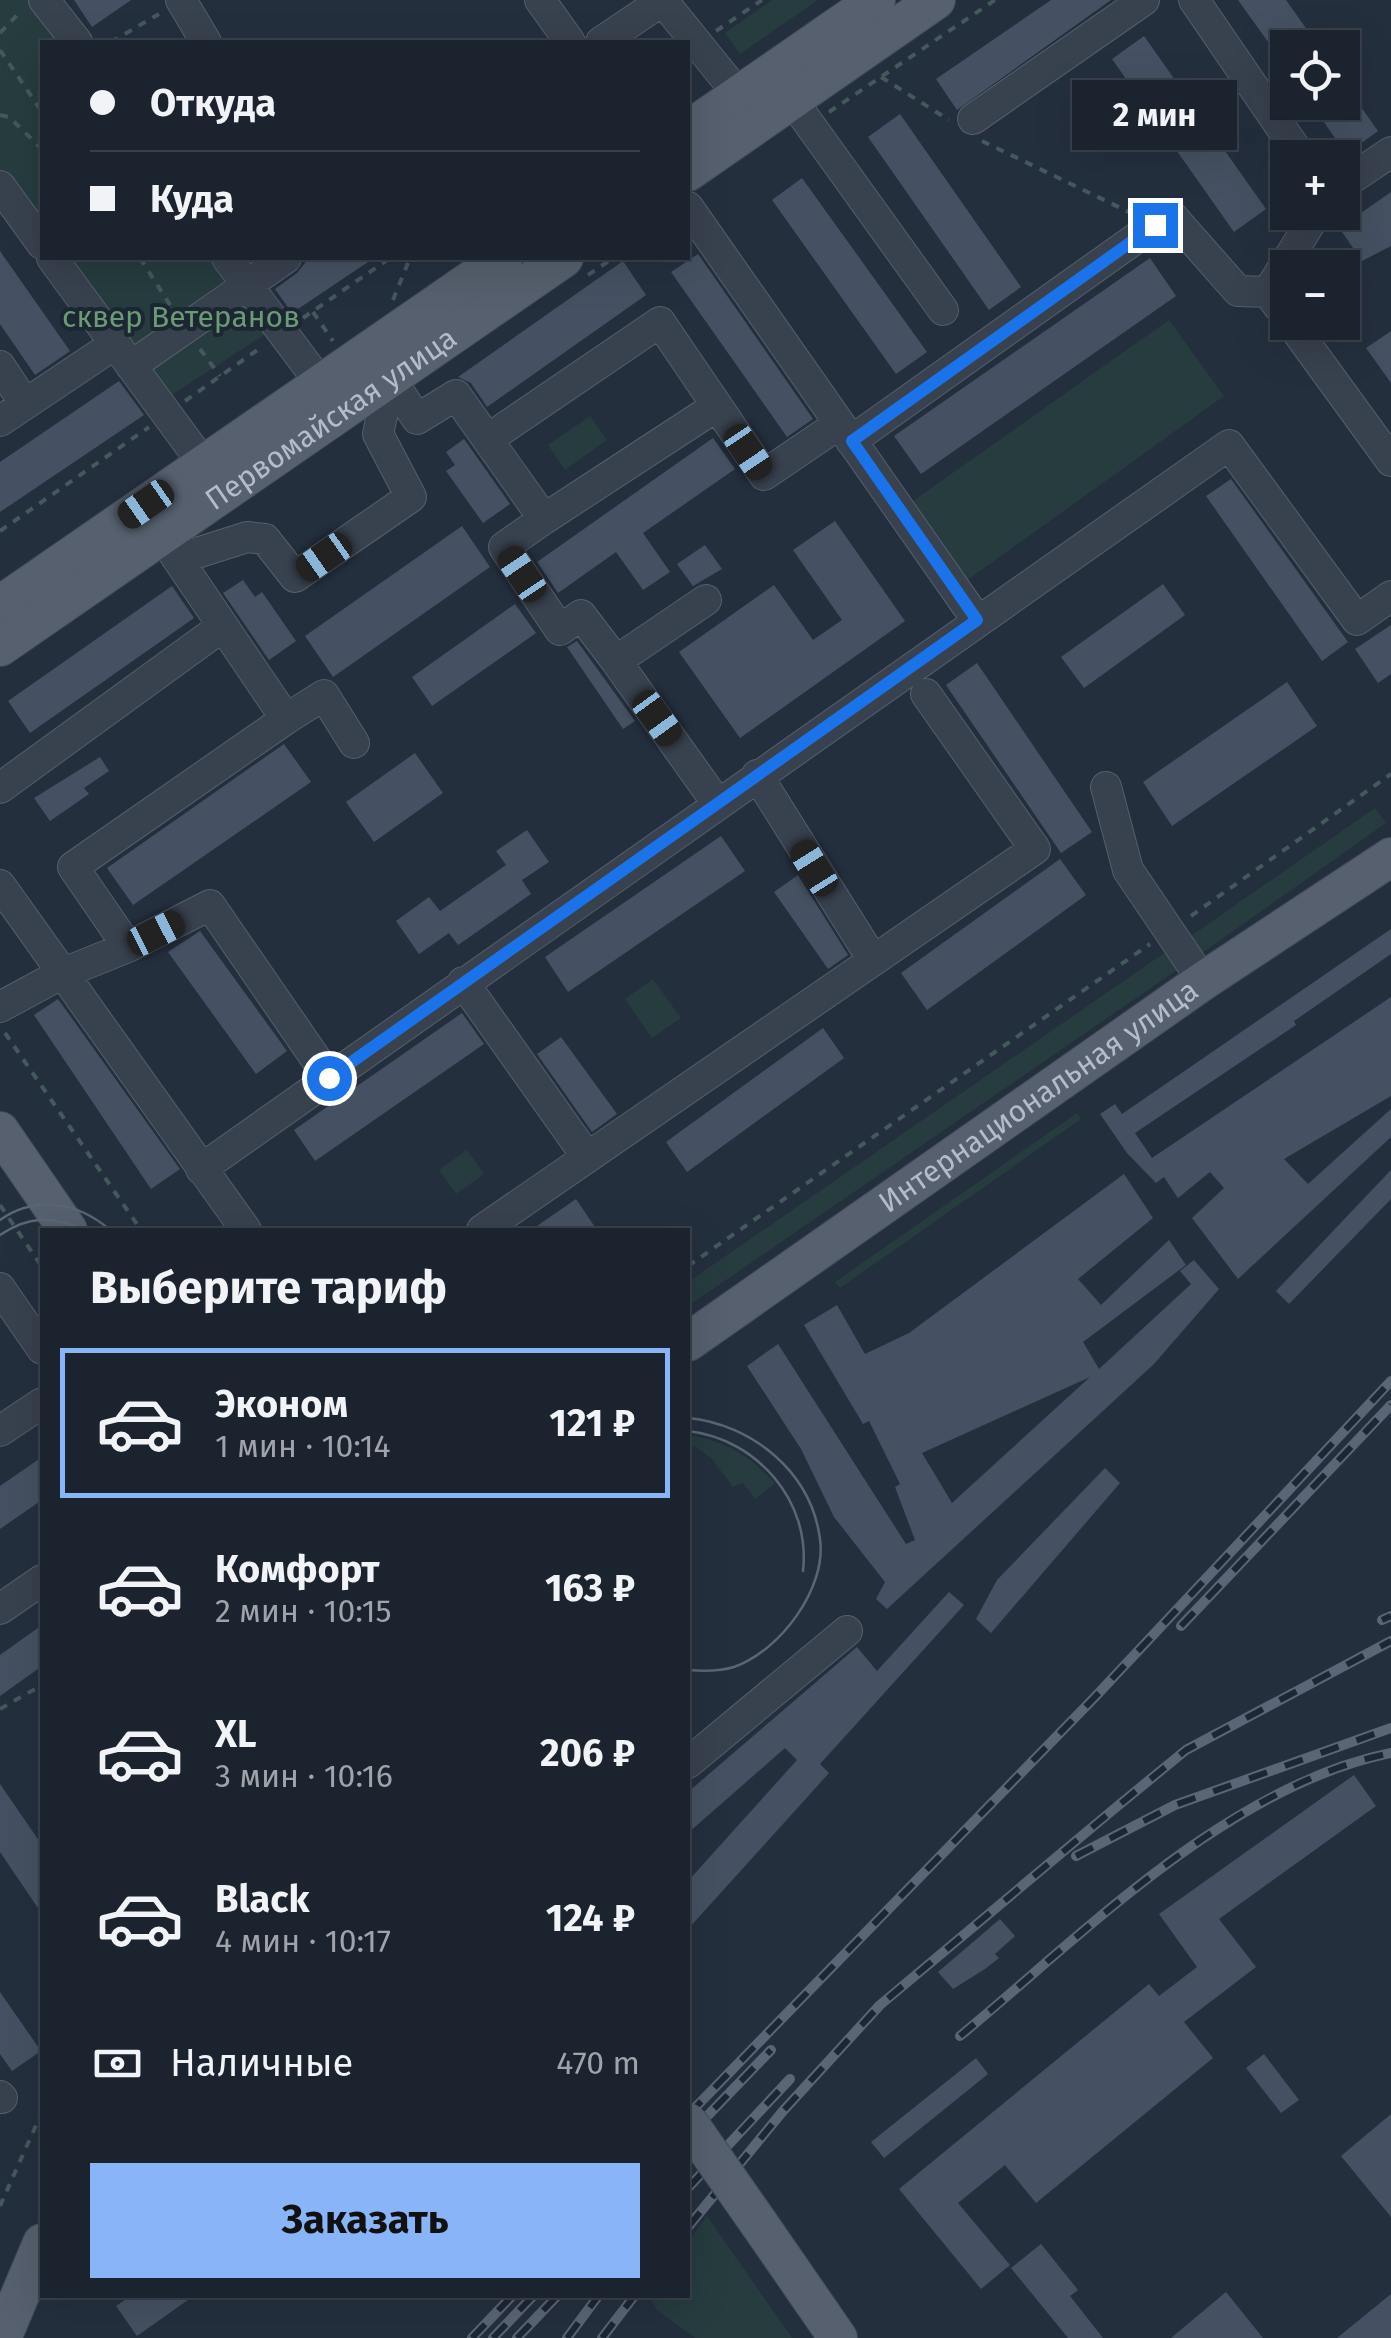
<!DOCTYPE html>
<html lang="ru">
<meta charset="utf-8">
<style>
:root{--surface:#1b232e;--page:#242b36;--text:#f1f3f6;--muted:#a0a4aa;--line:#39404a;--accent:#8ab4f8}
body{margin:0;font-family:"Fira Sans",sans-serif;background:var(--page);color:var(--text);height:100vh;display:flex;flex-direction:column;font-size:38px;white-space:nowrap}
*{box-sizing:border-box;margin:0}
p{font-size:32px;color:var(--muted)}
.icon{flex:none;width:55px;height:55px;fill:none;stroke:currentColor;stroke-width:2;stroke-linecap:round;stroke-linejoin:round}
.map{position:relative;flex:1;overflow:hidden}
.panel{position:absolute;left:40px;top:1228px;width:650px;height:1070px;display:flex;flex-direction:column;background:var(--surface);border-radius:0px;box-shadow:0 10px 40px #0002,0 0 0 2px var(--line)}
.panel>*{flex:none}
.hud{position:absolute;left:40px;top:40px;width:650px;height:220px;border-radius:0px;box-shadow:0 10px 40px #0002,0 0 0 2px var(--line);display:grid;align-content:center;height:220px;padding:0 50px;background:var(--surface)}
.buttons{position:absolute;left:1270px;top:30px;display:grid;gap:20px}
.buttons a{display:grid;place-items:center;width:90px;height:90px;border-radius:0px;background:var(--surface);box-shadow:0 10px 40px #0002,0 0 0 2px var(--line);font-size:50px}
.end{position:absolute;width:45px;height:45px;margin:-22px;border:12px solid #1a73e8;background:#fff;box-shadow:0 0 0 5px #fff}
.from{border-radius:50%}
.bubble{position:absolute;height:70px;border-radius:0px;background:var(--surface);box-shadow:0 10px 40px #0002,0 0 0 2px var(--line);font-size:32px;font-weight:700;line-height:70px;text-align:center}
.car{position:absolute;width:30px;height:60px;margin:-30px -15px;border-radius:12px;box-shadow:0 0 8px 2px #0007;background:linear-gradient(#222 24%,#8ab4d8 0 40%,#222 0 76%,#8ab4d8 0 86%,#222 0)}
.hud b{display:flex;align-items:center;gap:35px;height:95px;font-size:38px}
.hud b+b{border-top:2px solid var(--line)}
.hud i{width:25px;height:25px;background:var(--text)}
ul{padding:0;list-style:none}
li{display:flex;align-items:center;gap:30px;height:150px;margin:0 20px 15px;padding:0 30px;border:5px solid transparent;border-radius:0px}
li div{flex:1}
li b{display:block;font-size:38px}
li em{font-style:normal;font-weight:700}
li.selected{border-color:var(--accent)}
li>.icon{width:90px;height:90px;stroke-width:1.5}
h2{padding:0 50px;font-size:45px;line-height:120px}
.pay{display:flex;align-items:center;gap:25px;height:110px;padding:0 50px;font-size:38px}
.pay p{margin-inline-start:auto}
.primary-button{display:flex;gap:20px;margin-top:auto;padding:20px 50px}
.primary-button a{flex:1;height:115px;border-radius:0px;background:var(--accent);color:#111;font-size:40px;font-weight:700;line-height:115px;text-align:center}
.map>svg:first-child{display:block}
</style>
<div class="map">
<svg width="1391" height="2338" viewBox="0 0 1391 2338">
<rect width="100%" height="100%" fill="#242f3e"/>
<path fill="#263c3f" d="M 0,0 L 39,0 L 69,42 L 42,42 L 42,229 L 0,169 Z
M 772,0 L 818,0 L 740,54 L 725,33 Z
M 63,258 L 219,258 L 270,331 L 164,400 Z
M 1169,320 L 1224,396 L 959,586 L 906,506 Z
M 590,416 L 607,440 L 565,470 L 548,445 Z
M 1375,808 L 1386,823 L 1202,953 L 1185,940 Z
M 1170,949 L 1179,964 L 1177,970 L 688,1306 L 688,1282 Z
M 653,979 L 681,1018 L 652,1038 L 625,999 Z
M 1077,1113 L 1081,1119 L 840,1288 L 835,1282 Z
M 467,1150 L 484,1174 L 456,1194 L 439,1170 Z
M 688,1435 C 725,1441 749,1455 775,1483 L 755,1499 L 743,1483 L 733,1487 L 711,1458 L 694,1446 L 688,1448 Z
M 707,2216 L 792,2338 L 695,2338 L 656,2309 L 649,2295 L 688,2295 L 688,2242 Z"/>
<path fill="#455162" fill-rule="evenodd" d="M 74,0 L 131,0 L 92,27 Z
M 1051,0 L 1111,0 L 957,110 L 936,79 Z
M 1238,0 L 1286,0 L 1320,48 L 1288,48 L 1288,70 Z
M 1144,36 L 1266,209 L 1234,232 L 1112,59 Z
M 1342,80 L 1378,131 L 1346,154 L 1310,102 L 1342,102 Z
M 900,114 L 1021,287 L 989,310 L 868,137 Z
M 802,178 L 927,352 L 896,374 L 772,200 Z
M 1391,192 L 1391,246 L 1362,261 L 1342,232 L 1351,225 L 1348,222 Z
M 0,251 L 70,351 L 35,375 L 0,324 Z
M 698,254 L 813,419 L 787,437 L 671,272 Z
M 309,258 L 374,258 L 292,313 L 275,289 L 297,273 Z
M 1150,258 L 1176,296 L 921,474 L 894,436 Z
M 623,261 L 646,295 L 487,407 L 471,383 L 458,377 Z
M 1391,331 L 1391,383 L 1366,348 Z
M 119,381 L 144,415 L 0,512 L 0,462 Z
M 713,438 L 735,469 L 643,533 L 670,572 L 643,590 L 616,552 L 558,593 L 537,562 Z
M 464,439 L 510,504 L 483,523 L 446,471 L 455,465 L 446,452 Z
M 1231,479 L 1348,642 L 1322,661 L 1206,496 Z
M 835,521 L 905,621 L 740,738 L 679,652 L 774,585 L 813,640 L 842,620 L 793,550 Z
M 462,526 L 490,567 L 333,677 L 305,636 Z
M 705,545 L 722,569 L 693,586 L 677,564 Z
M 243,580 L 255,597 L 262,592 L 296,641 L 269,660 L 223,593 Z
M 1163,584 L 1185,615 L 1084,688 L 1061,657 Z
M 172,586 L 194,618 L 30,733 L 8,701 Z
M 515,604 L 536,633 L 432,706 L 412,677 Z
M 1391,625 L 1391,674 L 1378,683 L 1355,649 Z
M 577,641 L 635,721 L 623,729 L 567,647 Z
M 977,663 L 1092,832 L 1061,853 L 946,685 Z
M 1287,682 L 1317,726 L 1172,826 L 1143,782 Z
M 284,744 L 311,782 L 133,905 L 107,868 Z
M 415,753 L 443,793 L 374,842 L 346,802 Z
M 100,757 L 109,771 L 84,788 L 89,794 L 50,821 L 34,798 Z
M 527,830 L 549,862 L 522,880 L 531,894 L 458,945 L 449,933 L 419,954 L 396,921 L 429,897 L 440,911 L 506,865 L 496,851 Z
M 721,836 L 745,871 L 568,992 L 545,957 Z
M 1060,859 L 1086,895 L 927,1010 L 901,973 Z
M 798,875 L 848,955 L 828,969 L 774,892 Z
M 1391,929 L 1391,954 L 1294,1021 L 1296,1025 L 1135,1133 L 1152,1158 L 1391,997 L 1391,1096 L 1284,1159 L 1308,1184 L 1391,1109 L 1391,1137 L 1238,1279 L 1192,1218 L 1224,1188 L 1210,1172 L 1178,1198 L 1164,1177 L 1156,1183 L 1127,1153 L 1100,1114 L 1115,1104 L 1122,1114 Z
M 200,931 L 287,1051 L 256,1074 L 168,952 Z
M 58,999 L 180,1169 L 151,1189 L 34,1015 Z
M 462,1013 L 484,1044 L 315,1161 L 294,1130 Z
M 823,1028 L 844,1058 L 687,1172 L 666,1142 Z
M 561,1037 L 617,1114 L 592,1132 L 537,1054 Z
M 1391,1170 L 1391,1199 L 1289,1304 L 1276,1291 Z
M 1124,1174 L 1153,1218 L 1078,1279 L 1101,1305 L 1169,1240 L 1186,1265 L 1083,1342 L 1099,1369 L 1191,1284 L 1180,1271 L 1194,1260 L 1219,1289 L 1154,1364 L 887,1609 L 876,1599 L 885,1582 L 834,1517 L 801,1449 L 747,1366 L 778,1344 L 906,1544 L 915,1540 L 895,1487 L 900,1484 L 869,1421 L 863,1424 L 804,1325 L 837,1305 L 865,1354 L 909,1333 ZM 1090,1377 L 952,1503 L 922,1453 Z
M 576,1199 L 597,1230 L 531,1230 Z
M 42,1457 L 42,1500 L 0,1529 L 0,1486 Z
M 1105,1468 L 1120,1483 L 991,1633 L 976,1619 L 997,1580 Z
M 949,1592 L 964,1605 L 820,1764 L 829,1773 L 688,1929 L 688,1881 L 797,1760 L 785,1748 L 688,1833 L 688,1792 L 857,1647 L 877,1671 Z
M 42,1625 L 42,1666 L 0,1696 L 0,1655 Z
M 1354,1775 L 1376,1806 L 1219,1919 L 1256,1967 L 1184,2022 L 1213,2058 L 1036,2203 L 1005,2165 L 958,2203 L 1010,2265 L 981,2289 L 899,2189 L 1149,1984 L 1159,1996 L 1197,1967 L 1159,1914 Z
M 0,1784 L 42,1845 L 42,1914 L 0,1852 Z
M 1000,1919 L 1015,1936 L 995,1954 L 999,1958 L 985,1969 L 953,1989 L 938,1972 Z
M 0,1992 L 41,2051 L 12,2071 L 0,2054 Z
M 1264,2054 L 1299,2100 L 1281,2113 L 1246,2068 Z
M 976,2058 L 988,2074 L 884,2158 L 871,2142 Z
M 1391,2114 L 1391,2217 L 1341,2156 Z
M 1041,2244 L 1078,2290 L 1070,2296 L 1103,2338 L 1068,2338 L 1011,2268 Z
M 1226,2292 L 1263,2338 L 1171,2338 Z
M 1391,2294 L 1391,2338 L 1337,2338 Z
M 132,2295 L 195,2295 L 137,2336 L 116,2306 Z"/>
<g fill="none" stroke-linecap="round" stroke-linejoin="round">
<g stroke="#565f6c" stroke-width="32">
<path id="minor" d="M 44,0 L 77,42
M 181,0 L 206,42
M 540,0 L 570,42
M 662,0 L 751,110
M 1194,0 L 1302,158
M 601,42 L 662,1
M 792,100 L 943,310
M 973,119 L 1144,0
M 1342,185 L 1391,152
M 0,186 L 42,244
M 688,207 L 977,620
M 52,258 L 216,481
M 227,258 L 321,384
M 1279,307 L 1268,292 L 1317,212
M 1290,322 L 1391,461
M 0,366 L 25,404
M 131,366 L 286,258
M 390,378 L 417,419 L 456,395 L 544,519 L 504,547 L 560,630 L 581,615 L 616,661 L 706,600
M 0,421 L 115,344
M 488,439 L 660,322 L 764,475 L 839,424
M 851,441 L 1170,214 L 1238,291 L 1268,292
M 544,519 L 717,406
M 178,559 L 247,537 L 265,539 L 295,577 L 411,497 L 378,434 L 390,378
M 616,661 L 717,803
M 286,719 L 324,695 L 354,743
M 757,775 L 873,960
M 1106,787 L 1128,870 L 1203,981
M 0,788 L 223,626
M 0,885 L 246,1230
M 128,947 L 210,905 L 329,1078
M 463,982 L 587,1157
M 0,1007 L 61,974 L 128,947 L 73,867 L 286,719 L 162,536
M 201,1169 L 1229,445 L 1357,620 L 1391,596
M 482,1230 L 1035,849 L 926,694
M 0,1288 L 42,1349
M 0,1431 L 42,1403
M 0,1609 L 42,1580
M 688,1763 L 847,1631
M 0,2096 L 2,2098"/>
</g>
<g stroke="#414a57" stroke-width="40">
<g id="major">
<path d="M 688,130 L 876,0"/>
<path d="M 688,172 L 936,0"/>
<path d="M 0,605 L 503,258"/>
<path id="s1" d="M 0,647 L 564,258"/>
<path d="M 0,1131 L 68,1230"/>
<path id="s2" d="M 688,1342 L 1203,981 L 1391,857"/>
<path d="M 760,2225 L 838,2338"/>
<path d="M 2,2338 L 42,2243"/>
</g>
</g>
<path stroke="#44595c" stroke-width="4" stroke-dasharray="8 8" stroke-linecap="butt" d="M 716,31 L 762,0
M 0,33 L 21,11
M 111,42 L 159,14
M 0,50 L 42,112
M 881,77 L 949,120
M 829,112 L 995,0
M 0,115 L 9,117 L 42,149
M 982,141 L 1131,213
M 140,258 L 172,308
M 588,275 L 613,258
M 393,300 L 410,258
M 313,312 L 333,341
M 303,318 L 390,258
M 200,349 L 220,376
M 185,401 L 263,346
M 0,531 L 149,427
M 1191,916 L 1391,774
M 5,1033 L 141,1230
M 0,1205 L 42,1267
M 688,1266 L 1150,944
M 0,1709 L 42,1685
M 0,2206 L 42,2112"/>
<use href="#minor" stroke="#38414e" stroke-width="30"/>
<use href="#major" stroke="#56606e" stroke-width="38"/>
<path stroke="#5a6575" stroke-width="2.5" d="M 0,1220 C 36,1195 78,1202 110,1230
M 0,1235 C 30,1215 53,1216 85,1230
M 688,1418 C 751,1424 811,1471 820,1539 C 827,1588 780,1651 734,1667 C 721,1671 701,1671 688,1670
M 688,1431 C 757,1439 811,1501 803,1571"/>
<g stroke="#5a6575" stroke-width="10">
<path id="rail" d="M 1382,1620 L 1391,1616
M 1181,1626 L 1391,1405
M 1076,1856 L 1175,1805 L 1391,1728
M 960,2036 C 1085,1933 1228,1786 1391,1753
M 688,2115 L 1094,1698 L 1391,1381
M 688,2136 L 771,2050
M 688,2188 L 790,2079
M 688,2227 L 783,2111 L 880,2005 L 1114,1809 L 1186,1750 L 1391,1641
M 472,2338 L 513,2295
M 493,2338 L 534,2295
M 517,2338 L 558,2295
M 567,2338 L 599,2295
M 602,2338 L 635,2295"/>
</g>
<use href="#rail" stroke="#1d2633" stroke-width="6" stroke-dasharray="19" stroke-linecap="butt"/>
<g stroke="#414a57" stroke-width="40" stroke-linecap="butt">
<path id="major-bridge" d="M 688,2122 L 760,2225"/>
</g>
<use href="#major-bridge" stroke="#56606e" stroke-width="38"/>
</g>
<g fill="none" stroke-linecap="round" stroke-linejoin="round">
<path stroke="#1a73e8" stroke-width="12" d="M 329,1078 L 977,620 L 852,441 L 1155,225"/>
</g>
<g text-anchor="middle" stroke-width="8" stroke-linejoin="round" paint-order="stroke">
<g font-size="30" fill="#6b9a76" stroke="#1d2633">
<text x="181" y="327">сквер Ветеранов</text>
</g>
<g font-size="30" fill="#b4bcc9" stroke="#1d2633">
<text dy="10" stroke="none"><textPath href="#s1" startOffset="402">Первомайская улица</textPath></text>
<text dy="10" stroke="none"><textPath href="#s2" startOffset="428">Интернациональная улица</textPath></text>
</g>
</g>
</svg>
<div class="buttons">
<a><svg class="icon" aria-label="locate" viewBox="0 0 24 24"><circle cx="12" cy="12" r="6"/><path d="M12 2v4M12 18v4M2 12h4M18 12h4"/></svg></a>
<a>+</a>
<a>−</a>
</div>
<i class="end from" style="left:329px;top:1078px"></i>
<i class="end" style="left:1155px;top:225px"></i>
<div class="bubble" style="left:1072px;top:80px;width:165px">2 мин</div>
<i class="car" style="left:748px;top:452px;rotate:146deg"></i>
<i class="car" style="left:146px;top:504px;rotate:235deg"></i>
<i class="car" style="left:324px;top:557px;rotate:235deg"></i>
<i class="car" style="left:522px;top:574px;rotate:326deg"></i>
<i class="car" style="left:657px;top:718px;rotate:144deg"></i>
<i class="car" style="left:814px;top:868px;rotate:328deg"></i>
<i class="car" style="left:156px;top:933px;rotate:63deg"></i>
<div class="hud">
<b><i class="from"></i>Откуда</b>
<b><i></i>Куда</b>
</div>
<section class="panel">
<h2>Выберите тариф</h2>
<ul>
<li class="selected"><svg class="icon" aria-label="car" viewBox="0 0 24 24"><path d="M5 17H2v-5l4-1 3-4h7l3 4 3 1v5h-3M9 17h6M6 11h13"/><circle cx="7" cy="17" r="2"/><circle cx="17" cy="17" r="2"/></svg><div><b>Эконом</b><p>1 мин · 10:14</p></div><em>121 ₽</em></li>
<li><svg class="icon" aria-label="car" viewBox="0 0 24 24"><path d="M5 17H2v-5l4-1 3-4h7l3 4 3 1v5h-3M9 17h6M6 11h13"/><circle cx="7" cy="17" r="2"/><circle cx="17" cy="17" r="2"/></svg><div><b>Комфорт</b><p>2 мин · 10:15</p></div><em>163 ₽</em></li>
<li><svg class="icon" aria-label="car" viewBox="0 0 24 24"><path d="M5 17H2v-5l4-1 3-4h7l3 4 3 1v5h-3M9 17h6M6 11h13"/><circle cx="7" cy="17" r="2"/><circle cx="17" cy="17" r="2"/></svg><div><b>XL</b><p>3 мин · 10:16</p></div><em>206 ₽</em></li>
<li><svg class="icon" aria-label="car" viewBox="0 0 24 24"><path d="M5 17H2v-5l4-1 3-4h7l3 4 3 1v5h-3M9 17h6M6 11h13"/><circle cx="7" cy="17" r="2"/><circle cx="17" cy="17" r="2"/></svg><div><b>Black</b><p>4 мин · 10:17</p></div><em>124 ₽</em></li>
</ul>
<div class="pay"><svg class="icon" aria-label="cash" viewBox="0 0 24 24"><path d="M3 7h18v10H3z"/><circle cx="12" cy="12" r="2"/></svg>Наличные<p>470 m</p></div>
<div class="primary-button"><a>Заказать</a></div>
</section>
</div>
